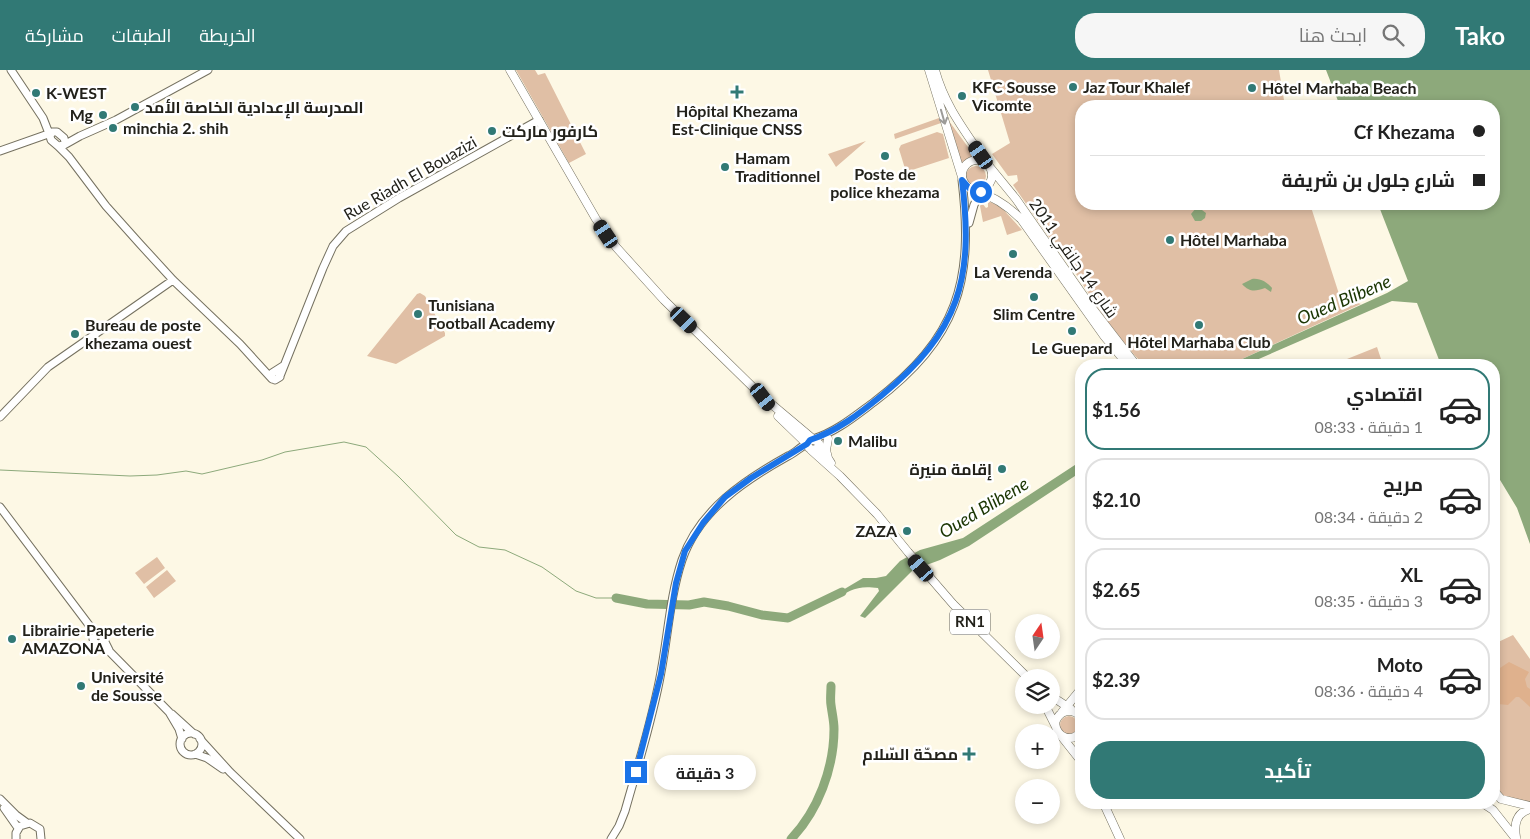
<!DOCTYPE html>
<html lang="ar">
<meta charset="utf-8">
<style>
:root{--surface:#fff;--page:#f6f6f6;--text:#222;--muted:#767676;--line:#e0e0e0;--accent:#317975}
body{margin:0;font-family:Lato,Cairo,sans-serif;background:var(--page);color:var(--text);direction:rtl;height:100vh;display:flex;flex-direction:column;font-size:19px;white-space:nowrap}
*{box-sizing:border-box;margin:0}
p{font-size:16px;color:var(--muted)}
.icon{flex:none;width:28px;height:28px;fill:none;stroke:currentColor;stroke-width:2;stroke-linecap:round;stroke-linejoin:round}
.map{position:relative;flex:1;overflow:hidden;direction:ltr}
.details{position:absolute;left:1075px;top:289px;width:425px;height:450px;display:flex;flex-direction:column;background:var(--surface);border-radius:20px;box-shadow:0 2px 8px #0003;direction:rtl}
.details>*{flex:none}
.guide{position:absolute;left:1075px;top:30px;width:425px;height:110px;border-radius:20px;box-shadow:0 2px 8px #0003;direction:rtl;display:grid;align-content:center;height:110px;padding:0 15px;background:var(--surface)}
.needle{width:32px;rotate:13deg}
.controls{position:absolute;left:1015px;top:544px;display:grid;gap:10px}
.controls a{display:grid;place-items:center;width:45px;height:45px;border-radius:50%;background:var(--surface);box-shadow:0 2px 8px #0003;font-size:25px}
.end{position:absolute;width:22px;height:22px;margin:-11px;border:6px solid #1a73e8;background:#fff;box-shadow:0 0 0 2px #fff}
.from{border-radius:50%}
.bubble{position:absolute;height:35px;border-radius:18px;background:var(--surface);box-shadow:0 2px 8px #0003;font-size:16px;font-weight:700;line-height:35px;text-align:center;direction:rtl}
.car{position:absolute;width:15px;height:30px;margin:-15px -8px;border-radius:6px;box-shadow:0 0 4px 1px #0007;background:linear-gradient(#222 24%,#8ab4d8 0 40%,#222 0 76%,#8ab4d8 0 86%,#222 0)}
.guide b{display:flex;align-items:center;gap:18px;height:48px;font-size:19px}
.guide b+b{border-top:1px solid var(--line)}
.guide i{width:12px;height:12px;background:var(--text)}
ul{padding:9px 0 0;list-style:none}
li{display:flex;align-items:center;gap:15px;height:82px;margin:0 10px 8px;padding:0 5px;border:2px solid var(--line);border-radius:20px}
li div{flex:1}
li b{display:block;font-size:19px}
li em{font-style:normal;font-weight:700}
li.on{border-color:var(--accent)}
li>.icon{width:45px;height:45px;stroke-width:1.5}
.cta{display:flex;gap:10px;margin-top:auto;padding:10px 15px}
.cta a{flex:1;height:58px;border-radius:20px;background:var(--accent);color:#fff;font-size:20px;font-weight:700;line-height:58px;text-align:center}
header{display:flex;align-items:center;gap:30px;box-sizing:border-box;height:70px;padding:0 25px;background:var(--accent);color:#fff}
header strong{font-size:24px}
nav{display:flex;gap:28px;margin-inline-start:auto;font-size:18px}
.search{width:350px;height:45px;background:var(--page);display:flex;align-items:center;gap:12px;box-sizing:border-box;padding:0 18px;border-radius:20px;color:var(--muted);font-size:19px}
.map>svg:first-child{display:block}
</style>
<header>
<strong>Tako</strong>
<div class="search"><svg class="icon" aria-label="search" viewBox="0 0 24 24"><circle cx="10" cy="10" r="6"/><path d="M15 15l6 6"/></svg>ابحث هنا</div>
<nav><a>الخريطة</a><a>الطبقات</a><a>مشاركة</a></nav>
</header>
<div class="map">
<svg width="1530" height="769" viewBox="0 0 1530 769">
<rect width="100%" height="100%" fill="#fdf8e5"/>
<path fill="#e0bfa5" d="M 516,0 L 535,0 L 538,5 L 545,3 L 586,84 L 569,93 Z
M 988,0 L 1279,0 L 1285,36 L 1081,36 L 1081,134 L 1310,134 L 1339,224 L 1348,230 L 1361,234 L 1229,295 L 1144,295 C 1119,270 1095,234 1076,204 C 1068,192 1062,180 1051,170 L 1013,115 L 1018,111 L 1017,105 L 1008,106 L 992,84 L 1010,73 Z
M 939,48 L 941,53 L 895,69 L 894,64 Z
M 949,51 L 976,88 L 968,89 L 962,94 Z
M 937,62 L 943,64 L 949,88 L 906,102 L 899,79 L 901,75 Z
M 866,71 L 836,97 L 828,84 Z
M966 106a10 10 0 1 1 20 0a10 10 0 1 1-20 0Z
M 988,131 L 1001,137 L 1022,160 L 1007,165 L 1001,146 L 983,152 L 980,136 L 982,133 L 986,138 L 988,137 Z
M 420,223 L 425,226 L 445,263 L 445,266 L 396,294 L 367,286 L 417,224 Z
M 1377,277 L 1383,295 L 1332,295 Z
M 157,487 L 165,498 L 144,514 L 135,503 Z
M 167,500 L 176,511 L 154,528 L 146,517 Z
M 1513,565 L 1530,589 L 1530,732 L 1503,727 L 1494,710 L 1494,574 Z
M1060 655a9 9 0 1 1 18 0a9 9 0 1 1-18 0Z"/>
<path fill="#dfb18d" d="M 1509,592 L 1529,602 L 1525,609 L 1527,617 L 1530,619 L 1530,637 L 1519,627 L 1516,627 L 1508,635 L 1498,634 L 1494,626 L 1498,622 L 1494,614 L 1494,593 L 1497,600 Z"/>
<path fill="#8da97b" d="M 1326,0 L 1530,0 L 1530,474 L 1517,438 L 1494,400 L 1494,295 L 1441,295 L 1417,233 L 1392,231 L 1245,295 L 1229,295 L 1387,223 L 1408,211 L 1378,134 L 1494,134 L 1494,36 L 1340,36 Z
M 1184,134 L 1205,134 L 1205,136 L 1202,137 L 1202,140 L 1206,143 L 1205,148 L 1201,151 L 1195,151 L 1191,144 L 1196,138 L 1193,136 L 1189,138 L 1186,138 Z
M 1252,209 C 1260,208 1267,212 1272,218 L 1271,222 L 1265,218 C 1256,221 1250,223 1242,214 Z
M 1081,391 L 1081,402 L 969,476 L 940,490 L 913,500 L 865,548 L 860,546 L 879,521 L 878,518 C 857,515 850,520 833,531 L 831,527 L 863,508 L 876,508 L 886,506 L 900,491 L 920,480 L 963,468 Z"/>
<g fill="none" stroke-linecap="round" stroke-linejoin="round">
<path stroke="#8da97b" stroke-width="1" d="M 0,400 L 130,406 L 157,405 L 186,401 L 202,404 L 262,390 L 285,382 L 344,372 L 366,377 L 399,407 L 456,465 L 479,477 L 505,480 L 542,497 L 576,521 L 596,528 L 616,528"/>
<path stroke="#8da97b" stroke-width="9" d="M 616,528 L 647,534 L 689,535 L 704,532 L 728,536 L 762,545 L 788,548 L 842,522
M 791,769 C 818,741 834,698 834,659 C 834,651 832,643 831,635 C 830,629 831,622 831,616"/>
<g stroke="#757160" stroke-width="9">
<path id="secondary" d="M 11,0 L 43,48 L 50,66
M 52,62 L 57,62 L 64,68 L 65,72 L 64,75 L 58,76 L 51,70 L 50,66 Z
M 64,75 L 80,66 L 116,50 L 208,0
M 58,76 L 69,87 L 106,136 L 140,174 L 173,210 L 240,274 L 272,309
M 0,81 L 51,63
M 969,153 L 974,135 L 982,119
M 277,301 L 279,303 L 280,307 L 275,310 L 272,308 L 272,303 L 283,296
M 280,306 L 323,198 L 333,176 L 346,161 L 399,128 L 539,50
M 0,347 L 48,297 L 173,210
M 813,369 C 836,362 855,346 874,332 C 958,268 974,212 962,110
M 0,437 L 89,555 L 99,564
M 104,570 L 99,575 L 95,573 L 93,569 L 96,565 L 101,564 L 109,580
M 98,574 L 110,582 L 169,642 L 179,659 L 182,669
M 172,644 L 194,664
M180 674a11 11 0 1 1 22 0a11 11 0 1 1-22 0Z
M 200,669 L 230,702 L 300,769
M 195,684 L 207,688 L 223,699
M 0,729 L 16,745 L 27,753
M 4,738 L 18,758
M 16,769 L 16,763 L 20,756 L 30,753 L 40,759 L 41,769
M 611,769 L 619,756 L 625,741 C 638,695 653,648 661,602 C 668,565 670,526 682,490 C 699,440 745,410 788,386 C 795,383 800,377 807,374"/>
</g>
<g stroke="#757160" stroke-width="9">
<path id="primary" d="M 510,0 L 596,149 L 616,177 L 664,230 L 763,327 L 813,369
M 929,0 L 962,107
M 935,0 C 945,37 966,62 987,94
M962 105a15 15 0 1 1 30 0a15 15 0 1 1-30 0Z
M 989,96 L 1016,129 L 1092,238 L 1136,295
M 974,120 C 993,126 1007,135 1021,149 L 1104,266 L 1128,295
M 778,346 L 807,374
M 828,369 L 826,380 L 828,388
M 819,374 L 818,378 L 813,380 L 809,378 L 807,374 L 810,370 L 816,370 C 821,377 826,385 831,393
M 811,380 L 840,406 L 877,444 L 908,482 L 953,534 L 1028,608
M 1081,622 L 1080,629 L 1081,640
M 1051,626 L 1071,639
M 1045,635 L 1055,655
M 1062,642 L 1081,619
M 1081,647 C 1072,637 1059,640 1055,653 C 1057,668 1071,673 1081,662
M 1062,667 L 1081,691
M 1494,721 L 1501,729 L 1530,736
M 1103,732 L 1120,769
M 1481,732 L 1493,740 L 1516,769
M 1516,767 C 1514,754 1516,743 1530,739"/>
</g>
<use href="#secondary" stroke="#fff" stroke-width="7"/>
<use href="#primary" stroke="#fff" stroke-width="8"/>
</g>
<defs><path id="oneway-shaft" d="M-6 0H5M1.5-3L5.5 0L1.5 3" fill="none" stroke-width="1.6" stroke-linecap="round" stroke-linejoin="round" transform="scale(1.25)"/></defs>
<use stroke="#9c9b98" href="#oneway-shaft" transform="translate(943 47) rotate(74)"/>
<g fill="none" stroke-linecap="round" stroke-linejoin="round">
<path stroke="#1a73e8" stroke-width="6" d="M 636,702 L 661,604 L 676,513 L 685,481 L 703,453 L 725,427 L 751,408 L 807,374 L 810,370 C 837,361 859,344 881,326 C 960,261 974,209 962,110 L 970,119 L 982,119 L 981,122"/>
</g>
<g fill="#317975" stroke="#fff" stroke-width="2">
<circle cx="1073" cy="17" r="5"/>
<circle cx="1252" cy="18" r="5"/>
<path d="M734.5 14.5h5v5h5v5h-5v5h-5v-5h-5v-5h5z"/>
<circle cx="36" cy="23" r="5"/>
<circle cx="962" cy="26" r="5"/>
<circle cx="135" cy="37" r="5"/>
<circle cx="103" cy="45" r="5"/>
<circle cx="113" cy="58" r="5"/>
<circle cx="492" cy="61" r="5"/>
<circle cx="885" cy="86" r="5"/>
<circle cx="725" cy="97" r="5"/>
<circle cx="1170" cy="170" r="5"/>
<circle cx="1013" cy="184" r="5"/>
<circle cx="1034" cy="227" r="5"/>
<circle cx="418" cy="244" r="5"/>
<circle cx="1199" cy="255" r="5"/>
<circle cx="1072" cy="261" r="5"/>
<circle cx="75" cy="264" r="5"/>
<circle cx="838" cy="371" r="5"/>
<circle cx="1002" cy="399" r="5"/>
<circle cx="907" cy="461" r="5"/>
<circle cx="12" cy="569" r="5"/>
<circle cx="81" cy="616" r="5"/>
<path d="M966.5 676.5h5v5h5v5h-5v5h-5v-5h-5v-5h5z"/>
</g>
<g text-anchor="middle" stroke-width="5" stroke-linejoin="round" paint-order="stroke">
<rect fill="#fff" stroke="#64645f" stroke-width="1" x="950" y="539.5" width="40" height="25" rx="4"/>
<g font-size="15" font-weight="bold" fill="#22211a">
<text x="970" y="557">RN1</text>
</g>
<g font-size="16" font-weight="bold" fill="#22211a" stroke="#fff" text-anchor="start">
<text x="972" y="23">KFC Sousse<tspan x="972" dy="18">Vicomte</tspan></text>
<text x="1083" y="23">Jaz Tour Khalef</text>
<text x="1262" y="24">Hôtel Marhaba Beach</text>
<text x="46" y="29">K-WEST</text>
<text x="145" y="43">المدرسة الإعدادية الخاصة الأمد</text>
<text x="737" y="47" text-anchor="middle">Hôpital Khezama<tspan x="737" dy="18">Est-Clinique CNSS</tspan></text>
<text x="93" y="51" text-anchor="end">Mg</text>
<text x="123" y="64">minchia 2. shih</text>
<text x="502" y="67">كارفور ماركت</text>
<text x="735" y="94">Hamam<tspan x="735" dy="18">Traditionnel</tspan></text>
<text x="885" y="110" text-anchor="middle">Poste de<tspan x="885" dy="18">police khezama</tspan></text>
<text x="1180" y="176">Hôtel Marhaba</text>
<text x="1013" y="208" text-anchor="middle">La Verenda</text>
<text x="428" y="241">Tunisiana<tspan x="428" dy="18">Football Academy</tspan></text>
<text x="1034" y="250" text-anchor="middle">Slim Centre</text>
<text x="85" y="261">Bureau de poste<tspan x="85" dy="18">khezama ouest</tspan></text>
<text x="1199" y="278" text-anchor="middle">Hôtel Marhaba Club</text>
<text x="1072" y="284" text-anchor="middle">Le Guepard</text>
<text x="848" y="377">Malibu</text>
<text x="992" y="405" text-anchor="end">إقامة منيرة</text>
<text x="897" y="467" text-anchor="end">ZAZA</text>
<text x="22" y="566">Librairie-Papeterie<tspan x="22" dy="18">AMAZONA</tspan></text>
<text x="91" y="613">Université<tspan x="91" dy="18">de Sousse</tspan></text>
<text x="958" y="690" text-anchor="end">مصحّة السّلام</text>
</g>
<g font-size="16" fill="#22211a" stroke="#fff">
<text transform="translate(410 108) rotate(-30)" y="6">Rue Riadh El Bouazizi</text>
<text transform="translate(1074 188) rotate(55)" y="6">شارع 14 جانفي 2011</text>
</g>
<g font-size="18" font-style="italic" fill="#1a3502" stroke="#fff">
<text transform="translate(1344 230) rotate(-23)" y="6">Oued Blibene</text>
<text transform="translate(984 438) rotate(-31)" y="6">Oued Blibene</text>
</g>
</g>
</svg>
<div class="controls">
<a><svg class="needle" viewBox="-14 -14 28 28"><path d="M0-13l5 13h-10z" fill="#e53935"/><path d="M0 13l5-13h-10z" fill="#767676"/></svg></a>
<a><svg class="icon" aria-label="layers" viewBox="0 0 24 24"><path d="M12 4l9 5-9 5-9-5zM3 14l9 5 9-5"/></svg></a>
<a>+</a>
<a>−</a>
</div>
<i class="end from" style="left:981px;top:122px"></i>
<i class="end" style="left:636px;top:702px"></i>
<div class="bubble" style="left:654px;top:685px;width:102px">3 دقيقة</div>
<i class="car" style="left:981px;top:85px;rotate:325deg"></i>
<i class="car" style="left:606px;top:164px;rotate:326deg"></i>
<i class="car" style="left:684px;top:250px;rotate:134deg"></i>
<i class="car" style="left:763px;top:327px;rotate:143deg"></i>
<i class="car" style="left:921px;top:498px;rotate:319deg"></i>
<div class="guide">
<b><i class="from"></i>Cf Khezama</b>
<b><i></i>شارع جلول بن شريفة</b>
</div>
<section class="details">
<ul>
<li class="on"><svg class="icon" aria-label="car" viewBox="0 0 24 24"><path d="M5 17H2v-5l4-1 3-4h7l3 4 3 1v5h-3M9 17h6M6 11h13"/><circle cx="7" cy="17" r="2"/><circle cx="17" cy="17" r="2"/></svg><div><b>اقتصادي</b><p>1 دقيقة · 08:33</p></div><em>$1.56</em></li>
<li><svg class="icon" aria-label="car" viewBox="0 0 24 24"><path d="M5 17H2v-5l4-1 3-4h7l3 4 3 1v5h-3M9 17h6M6 11h13"/><circle cx="7" cy="17" r="2"/><circle cx="17" cy="17" r="2"/></svg><div><b>مريح</b><p>2 دقيقة · 08:34</p></div><em>$2.10</em></li>
<li><svg class="icon" aria-label="car" viewBox="0 0 24 24"><path d="M5 17H2v-5l4-1 3-4h7l3 4 3 1v5h-3M9 17h6M6 11h13"/><circle cx="7" cy="17" r="2"/><circle cx="17" cy="17" r="2"/></svg><div><b>XL</b><p>3 دقيقة · 08:35</p></div><em>$2.65</em></li>
<li><svg class="icon" aria-label="car" viewBox="0 0 24 24"><path d="M5 17H2v-5l4-1 3-4h7l3 4 3 1v5h-3M9 17h6M6 11h13"/><circle cx="7" cy="17" r="2"/><circle cx="17" cy="17" r="2"/></svg><div><b>Moto</b><p>4 دقيقة · 08:36</p></div><em>$2.39</em></li>
</ul>
<div class="cta"><a>تأكيد</a></div>
</section>
</div>
